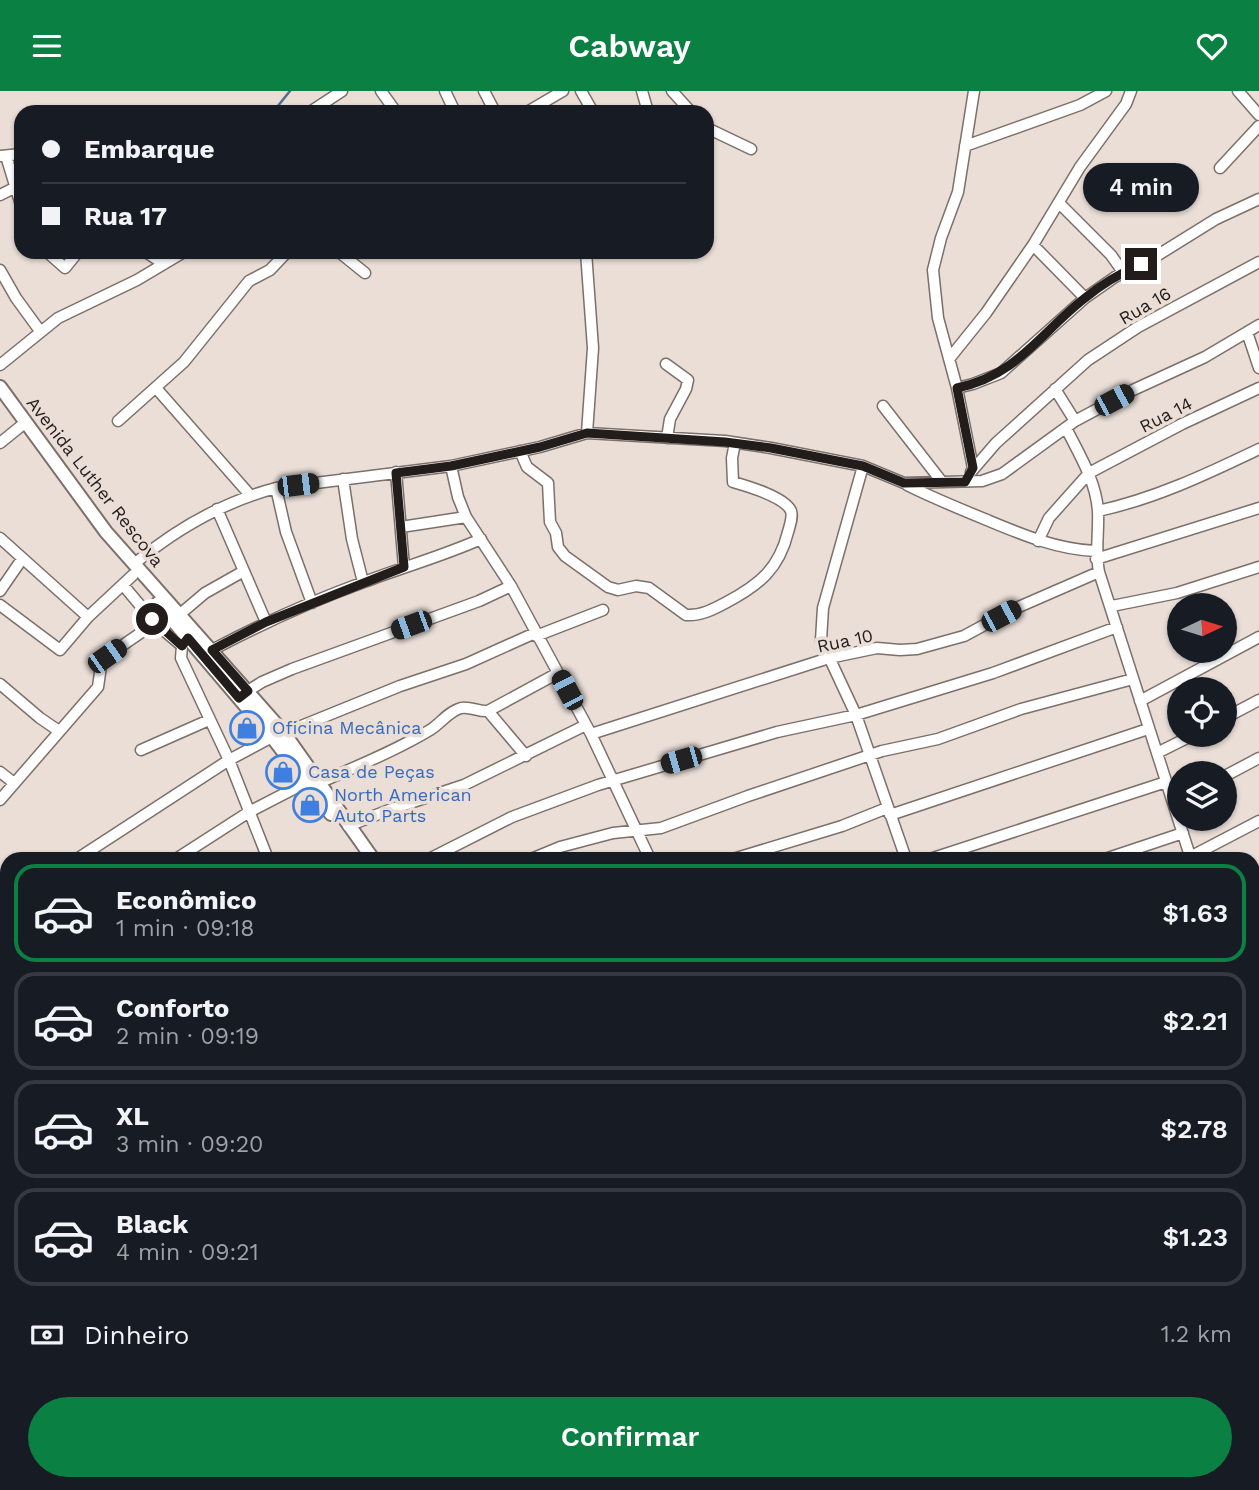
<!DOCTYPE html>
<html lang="pt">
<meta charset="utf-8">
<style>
:root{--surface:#171b24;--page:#242831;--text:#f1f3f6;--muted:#9ea1a6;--line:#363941;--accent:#0b8043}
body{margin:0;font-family:"Work Sans",sans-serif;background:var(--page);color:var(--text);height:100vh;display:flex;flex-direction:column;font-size:26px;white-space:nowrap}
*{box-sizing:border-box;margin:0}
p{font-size:23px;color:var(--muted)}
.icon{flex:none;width:38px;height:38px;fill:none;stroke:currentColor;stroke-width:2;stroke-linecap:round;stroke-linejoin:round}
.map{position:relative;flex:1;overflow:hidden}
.drawer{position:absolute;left:0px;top:761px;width:1260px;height:639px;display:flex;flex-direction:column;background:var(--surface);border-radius:21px 21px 0 0;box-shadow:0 2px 5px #0004}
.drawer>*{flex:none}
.top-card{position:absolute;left:14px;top:14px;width:700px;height:154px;border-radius:21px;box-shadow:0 2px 5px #0004;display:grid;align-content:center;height:154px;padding:0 28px;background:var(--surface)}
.needle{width:46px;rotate:86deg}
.buttons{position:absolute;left:1167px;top:502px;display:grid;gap:14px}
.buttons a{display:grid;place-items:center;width:70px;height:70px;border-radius:50%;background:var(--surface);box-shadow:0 2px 5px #0004;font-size:35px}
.end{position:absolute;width:32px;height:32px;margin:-16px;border:9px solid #221d1b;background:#fff;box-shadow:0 0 0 4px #fff}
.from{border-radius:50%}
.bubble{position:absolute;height:49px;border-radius:24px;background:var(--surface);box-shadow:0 2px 5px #0004;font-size:23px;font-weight:600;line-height:49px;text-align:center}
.car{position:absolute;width:21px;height:42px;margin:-21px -10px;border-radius:9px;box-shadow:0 0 5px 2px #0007;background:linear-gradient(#222 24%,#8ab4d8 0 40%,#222 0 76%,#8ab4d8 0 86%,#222 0)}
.top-card b{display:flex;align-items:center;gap:24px;height:66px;font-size:26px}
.top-card b+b{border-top:2px solid var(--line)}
.top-card i{width:18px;height:18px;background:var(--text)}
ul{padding:12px 0 0;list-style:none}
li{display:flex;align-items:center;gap:21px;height:98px;margin:0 14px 10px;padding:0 14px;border:4px solid var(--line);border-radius:21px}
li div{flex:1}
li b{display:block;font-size:26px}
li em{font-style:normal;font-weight:600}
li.active{border-color:var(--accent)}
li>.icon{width:63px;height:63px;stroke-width:1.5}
.pay{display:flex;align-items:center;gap:18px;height:77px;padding:0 28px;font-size:26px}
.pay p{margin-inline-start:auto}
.action{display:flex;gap:14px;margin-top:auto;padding:14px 28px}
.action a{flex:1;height:80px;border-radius:42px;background:var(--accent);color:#fff;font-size:28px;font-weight:600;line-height:80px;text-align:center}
header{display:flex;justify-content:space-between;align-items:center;height:91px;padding:0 28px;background:var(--accent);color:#fff;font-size:32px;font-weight:600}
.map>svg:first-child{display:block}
</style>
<header><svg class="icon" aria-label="menu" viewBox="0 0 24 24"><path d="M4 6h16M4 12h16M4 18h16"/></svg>Cabway<svg class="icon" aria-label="heart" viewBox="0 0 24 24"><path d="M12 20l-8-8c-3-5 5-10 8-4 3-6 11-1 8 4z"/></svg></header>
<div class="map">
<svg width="1259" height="1399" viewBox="0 0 1259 1399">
<rect width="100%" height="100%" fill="#eaded7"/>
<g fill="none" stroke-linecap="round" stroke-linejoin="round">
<path stroke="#527085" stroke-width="2.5" d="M 273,21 L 290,0"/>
<g stroke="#7b706a" stroke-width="13">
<path id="minor" d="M 381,0 L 396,21
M 445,0 L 455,21
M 484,0 L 495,21
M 581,0 L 593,21
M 642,0 L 648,21
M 672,0 L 691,21
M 1238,0 L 1259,24
M 310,21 L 342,0
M 527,21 L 563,0
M 707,37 L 751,58
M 965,55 L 1080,14 L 1106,0
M 1,65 L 21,63
M 6,65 L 21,114
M 1220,77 L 1259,35
M 0,104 L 14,97
M 1059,112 L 1111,164 L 1123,181
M 1033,154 L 1085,207
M 47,161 L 65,177 L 78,161
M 146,161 L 164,173
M 339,161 L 365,182
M 586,161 L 593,257 L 587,342
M 0,179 L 16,207 L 40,240
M 1247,241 L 1259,277
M 949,268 L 986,222 L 1033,154 L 1080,76 L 1126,13 L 1131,0
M 666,273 L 688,289 L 686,298 L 670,328 L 667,347
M 0,274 L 58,227 L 137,189 L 184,161
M 156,297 L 250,404
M 957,297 L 973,293 L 1001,282 L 1085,207 L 1115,186 L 1158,164 L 1216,128 L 1259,108
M 1055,298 L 1075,330
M 883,315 L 942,391
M 118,330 L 184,271 L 249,190 L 270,179 L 287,161
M 1066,337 C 1079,363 1096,390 1098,420 C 1099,441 1095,460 1099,481 L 1191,768
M 0,352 L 21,335
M 520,360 L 527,376 L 548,392 L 550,431 L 556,442 L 558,456 L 565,465 L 608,496 L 618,499 L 636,495 L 649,497 L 686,524 C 701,525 714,518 727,511 C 759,494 779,478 788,441 C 790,434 793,426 791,420 C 785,406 747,395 733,391 L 732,367 L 735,352
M 451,375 L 458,406 L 466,426 L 511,495 L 591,643 L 650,768
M 863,375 L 823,517 L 821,549 L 856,624 L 906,768
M 973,377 L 957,297 L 938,227 L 933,179 L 941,147 L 958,101 L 974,0
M 396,381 L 404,476
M 971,381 L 996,352 L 1088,269 L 1138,236 L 1259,171
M 343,388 L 352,448 L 363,491
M 907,394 C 933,407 960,418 987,429 C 1023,444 1056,458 1095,460
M 276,397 L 286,441 L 312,512
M 217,418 L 266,531
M 1098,420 C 1154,408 1207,383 1259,358
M 401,436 L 466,426
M 0,447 L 88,526
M 1038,450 L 1049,427 L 1089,382 L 1182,333 L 1259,297
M 1096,468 L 1259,417
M 134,473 C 176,438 223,411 276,397 L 451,375 L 540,356 L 587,342 L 725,350 L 771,357 L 863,375 L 904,392 L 982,390 L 1002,383 L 1075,330 L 1133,299 L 1205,266 L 1259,234
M 0,500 L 22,468
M 0,514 L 60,559 L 88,526 L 133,484
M 1112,515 L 1177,502 L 1259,476
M 179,524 L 205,502 L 244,480
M 155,532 L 182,555
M 536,545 L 603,519
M 188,547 L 182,555 L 181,567 L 229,669 L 268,768
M 212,559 C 261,533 312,510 364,491 C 403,476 443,465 481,448
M 0,593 L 40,627 L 59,640
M 243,603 L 262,591 L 292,578 L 479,510 L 511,495
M 1140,610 L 1259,546
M 488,620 L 526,665
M 1225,627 L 1259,609
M 284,642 L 400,595 L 466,573 L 535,542
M 591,643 L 829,567 L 877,557 L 900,559 L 917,558 L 964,545 L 1014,518 L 1099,481
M 141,659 L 209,629
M 1157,662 L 1193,644
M 0,681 L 14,692
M 1225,685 L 1259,667
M 319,692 C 357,675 395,660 430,639 C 440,633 449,620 461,617 C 470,615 479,621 488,620 L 558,582
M 0,709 L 98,596 L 101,575 L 107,565 L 155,532 L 123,494
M 890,724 L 1148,638
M 348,735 L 389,719 L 464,694 L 586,634
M 1190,766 L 1259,730
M 77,768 L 229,669 L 272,646
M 176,768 L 249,721 L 307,691
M 429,768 L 512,726 L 598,694 L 777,641 L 856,624 L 993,582 L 1117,536
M 531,768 L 560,756 L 613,742 L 661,737 L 748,705 L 882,660 L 938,648 L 1021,618 L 1133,588
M 733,768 L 842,735 L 887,717
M 930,768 L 1166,691
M 1105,768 L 1183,742
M 1253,795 L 1259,792
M 0,819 L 7,814
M 1253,864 L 1259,861
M 0,875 L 7,880
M 0,924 L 7,917
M 1253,952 L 1259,950
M 0,995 L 7,990
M 1253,996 L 1259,994
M 1253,1049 L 1259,1047
M 0,1087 L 7,1086
M 1253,1109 L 1259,1107
M 1253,1164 L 1259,1162
M 0,1167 L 7,1167
M 0,1219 L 7,1219
M 1253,1222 L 1259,1220
M 1253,1279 L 1259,1277
M 1253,1335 L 1259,1332
M 1253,1354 L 1259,1370
M 0,1379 L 7,1376
M 53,1393 L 55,1399
M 113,1393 L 115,1399
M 261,1393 L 262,1399
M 514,1393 L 516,1399
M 160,1399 L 169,1393
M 283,1399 L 297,1393
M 405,1399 L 419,1393
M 545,1399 L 558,1393
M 668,1399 L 681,1393
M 813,1399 L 827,1393
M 946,1399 L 962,1393
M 1088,1399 L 1103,1393
M 1234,1399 L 1248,1393"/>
</g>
<g stroke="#7b706a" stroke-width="16">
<path id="major" d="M 0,296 L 106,441 L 284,642 L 373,768
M 158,512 L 272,646 L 331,723
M 747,1393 L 749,1399"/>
</g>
<use href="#minor" stroke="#fff" stroke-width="10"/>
<use href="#major" stroke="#fff" stroke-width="12"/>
</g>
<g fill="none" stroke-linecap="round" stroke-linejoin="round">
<path stroke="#221d1b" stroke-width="9" d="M 152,528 L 182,555 L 188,547 L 239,607 L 248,600 L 212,559 L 266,531 L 404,476 L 396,382 L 451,375 L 540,356 L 587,342 L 725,351 L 771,357 L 863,375 L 904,392 L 965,391 L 973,377 L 957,297 C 1018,284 1040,242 1085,207 C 1102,193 1121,182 1141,173"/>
</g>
<defs>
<g id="shop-ring" transform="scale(1.75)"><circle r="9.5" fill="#eaded7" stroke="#3f7fe0" stroke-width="1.5"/><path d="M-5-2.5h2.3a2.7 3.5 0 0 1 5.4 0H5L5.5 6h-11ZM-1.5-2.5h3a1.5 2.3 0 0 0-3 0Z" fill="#3f7fe0"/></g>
</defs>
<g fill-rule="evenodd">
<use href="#shop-ring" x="247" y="637"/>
<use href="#shop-ring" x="283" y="681"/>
<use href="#shop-ring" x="310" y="714"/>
</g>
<g text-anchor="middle" stroke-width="7" stroke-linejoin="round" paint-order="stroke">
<g font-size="18" fill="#221d1b" stroke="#eaded7">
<text transform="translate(1145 215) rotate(-30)" y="6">Rua 16</text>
<text transform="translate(1166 324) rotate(-27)" y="6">Rua 14</text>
<text transform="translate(95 391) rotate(52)" y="6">Avenida Luther Rescova</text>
<text transform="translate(845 550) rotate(-12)" y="6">Rua 10</text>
</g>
<g font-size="18" fill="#366cbe" stroke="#eaded7" text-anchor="start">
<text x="272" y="643">Oficina Mecânica</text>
<text x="308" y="687">Casa de Peças</text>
<text x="334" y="710">North American<tspan x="334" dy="21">Auto Parts</tspan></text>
</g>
</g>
</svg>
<div class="buttons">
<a><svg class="needle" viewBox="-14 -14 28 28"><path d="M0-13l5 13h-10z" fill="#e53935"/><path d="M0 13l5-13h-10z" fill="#9ea1a6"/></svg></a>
<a><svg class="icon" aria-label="locate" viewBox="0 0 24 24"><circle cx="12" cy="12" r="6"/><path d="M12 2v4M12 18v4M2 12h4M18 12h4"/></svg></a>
<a><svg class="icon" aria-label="layers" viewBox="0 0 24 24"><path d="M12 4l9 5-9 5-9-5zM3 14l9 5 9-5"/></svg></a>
</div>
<i class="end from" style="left:152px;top:528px"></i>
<i class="end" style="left:1141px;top:173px"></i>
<div class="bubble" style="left:1083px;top:72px;width:116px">4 min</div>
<i class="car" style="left:1114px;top:309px;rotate:62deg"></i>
<i class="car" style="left:298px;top:394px;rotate:83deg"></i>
<i class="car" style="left:1001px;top:525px;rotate:62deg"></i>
<i class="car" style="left:411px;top:534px;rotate:250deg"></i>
<i class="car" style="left:107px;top:565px;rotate:55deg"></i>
<i class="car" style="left:567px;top:599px;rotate:332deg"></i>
<i class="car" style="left:681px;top:669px;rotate:254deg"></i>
<div class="top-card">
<b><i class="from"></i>Embarque</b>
<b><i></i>Rua 17</b>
</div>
<section class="drawer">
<ul>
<li class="active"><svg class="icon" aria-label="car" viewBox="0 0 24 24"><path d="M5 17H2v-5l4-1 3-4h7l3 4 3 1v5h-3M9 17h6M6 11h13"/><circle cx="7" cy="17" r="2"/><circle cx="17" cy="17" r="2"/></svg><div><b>Econômico</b><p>1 min · 09:18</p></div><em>$1.63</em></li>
<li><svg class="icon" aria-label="car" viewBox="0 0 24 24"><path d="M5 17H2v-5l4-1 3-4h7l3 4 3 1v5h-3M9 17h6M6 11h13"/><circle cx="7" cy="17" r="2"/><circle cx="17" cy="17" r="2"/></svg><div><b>Conforto</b><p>2 min · 09:19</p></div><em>$2.21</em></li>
<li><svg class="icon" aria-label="car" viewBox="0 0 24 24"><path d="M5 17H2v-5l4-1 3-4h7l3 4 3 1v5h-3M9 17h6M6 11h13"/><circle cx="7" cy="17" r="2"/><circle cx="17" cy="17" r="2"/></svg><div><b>XL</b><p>3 min · 09:20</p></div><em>$2.78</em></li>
<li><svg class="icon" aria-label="car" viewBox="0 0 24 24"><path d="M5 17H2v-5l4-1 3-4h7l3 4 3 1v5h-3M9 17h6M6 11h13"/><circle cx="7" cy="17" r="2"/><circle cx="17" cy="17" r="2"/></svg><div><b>Black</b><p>4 min · 09:21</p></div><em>$1.23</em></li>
</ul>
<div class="pay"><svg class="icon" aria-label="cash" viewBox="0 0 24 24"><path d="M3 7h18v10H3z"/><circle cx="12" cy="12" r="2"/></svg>Dinheiro<p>1.2 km</p></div>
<div class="action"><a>Confirmar</a></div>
</section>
</div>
